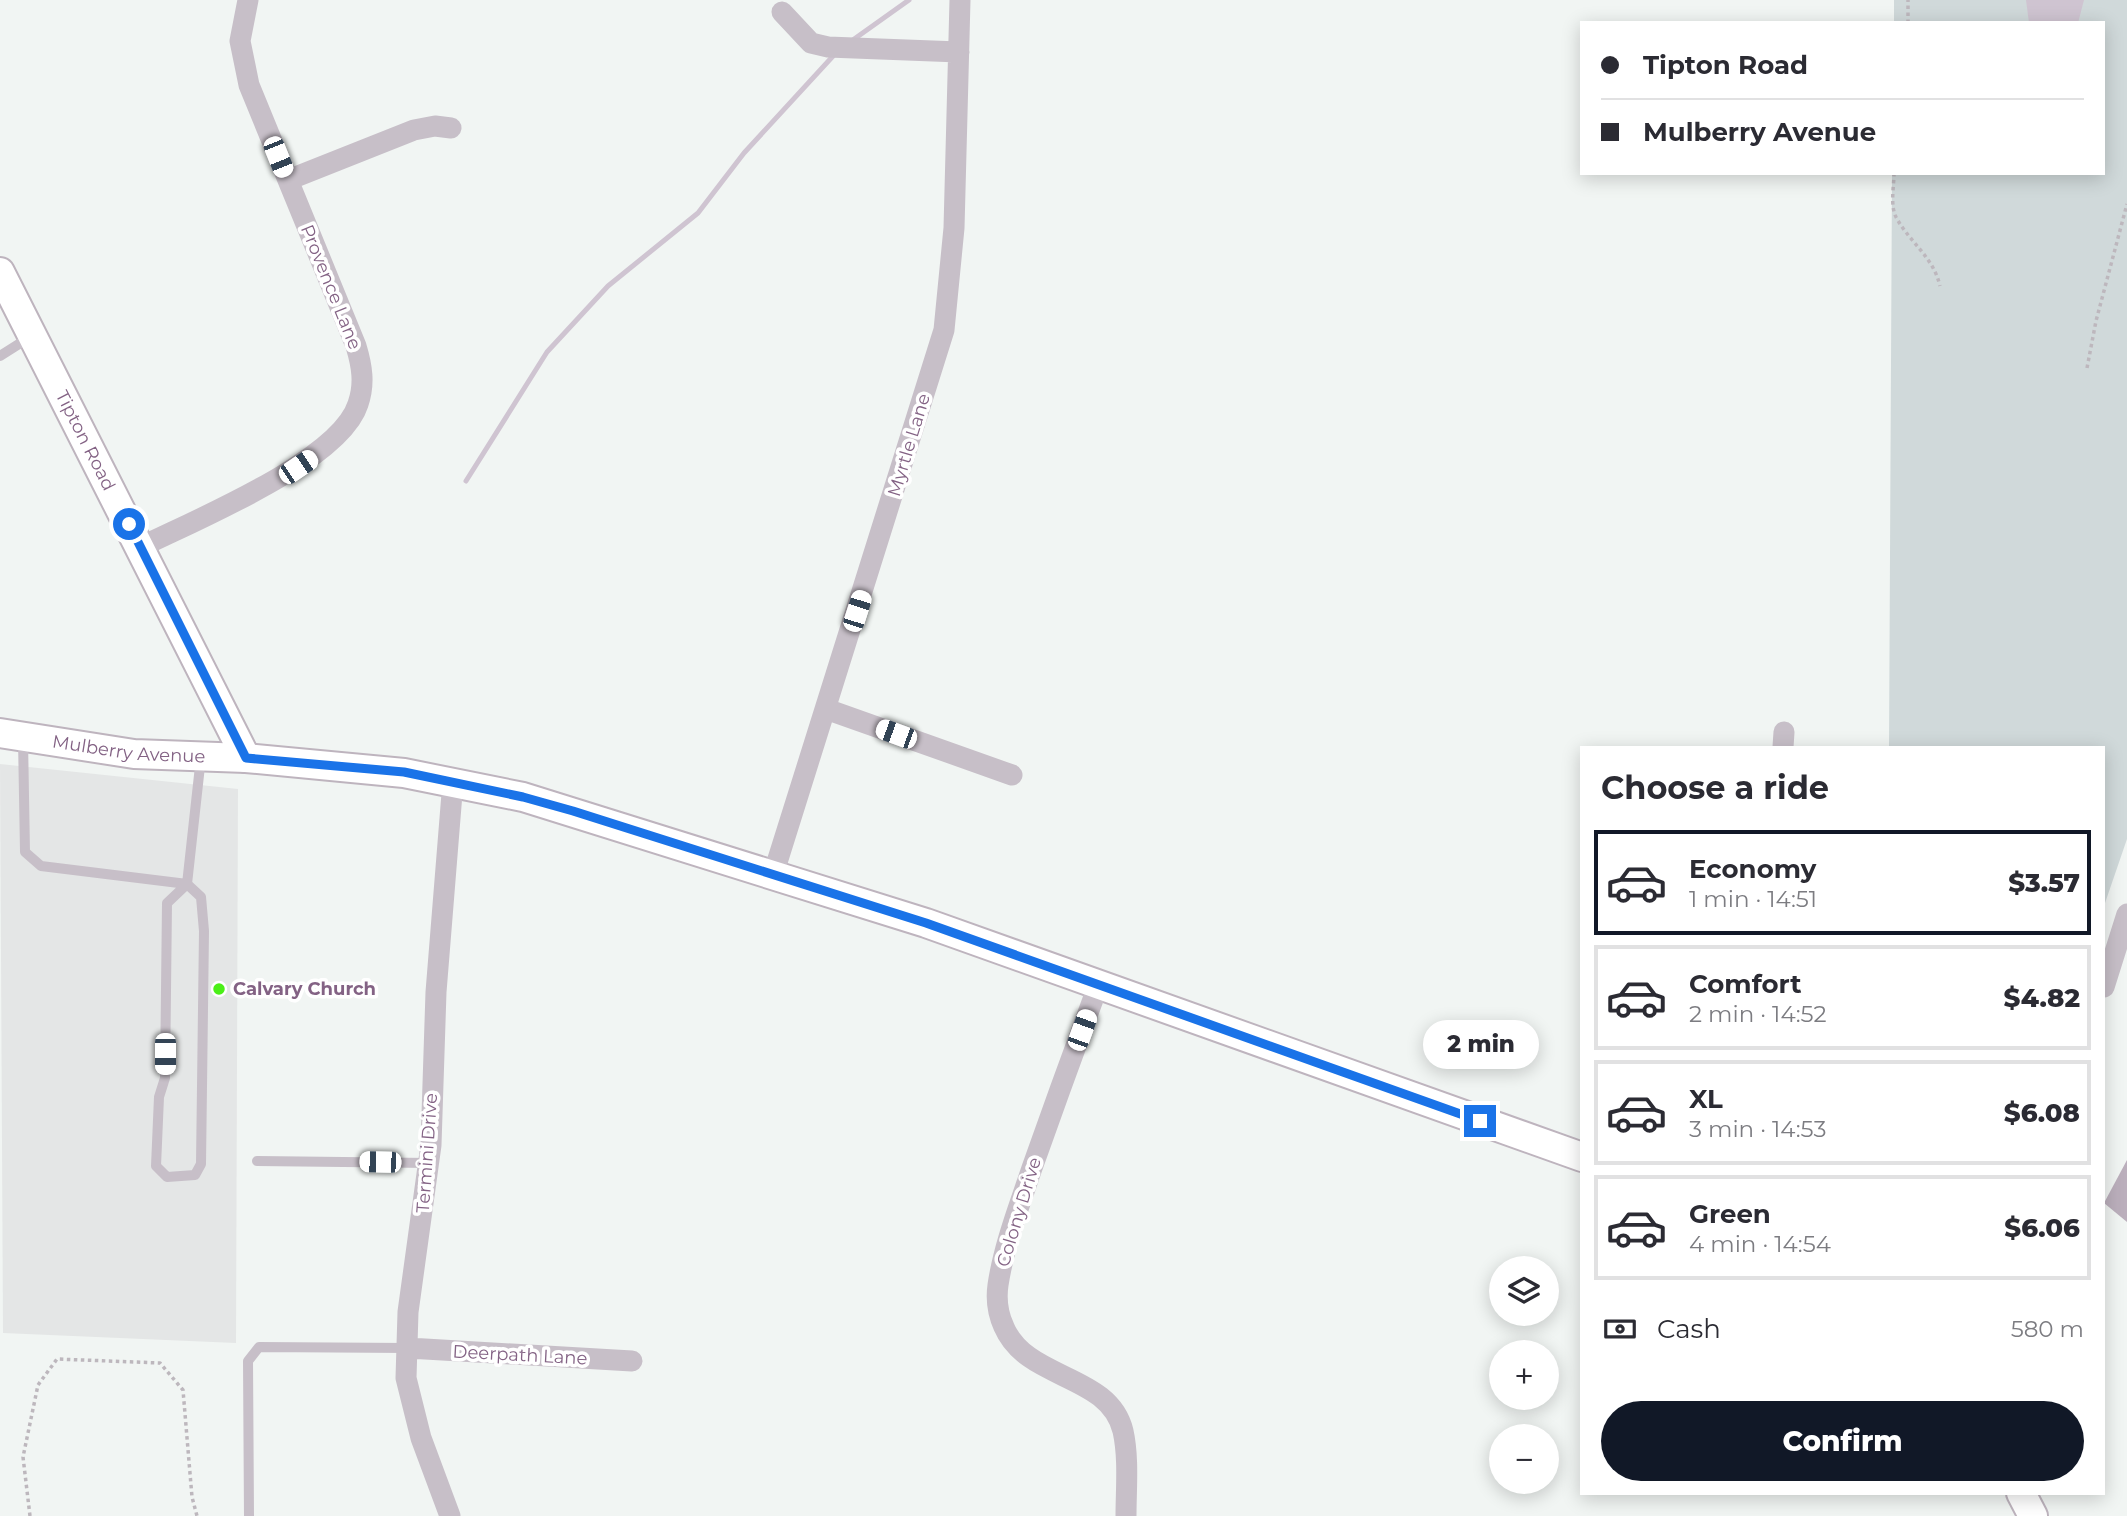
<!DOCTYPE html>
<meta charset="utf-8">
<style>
:root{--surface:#fff;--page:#f2f2f3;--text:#2b2b33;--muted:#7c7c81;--line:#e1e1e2;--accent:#111827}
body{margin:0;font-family:Montserrat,sans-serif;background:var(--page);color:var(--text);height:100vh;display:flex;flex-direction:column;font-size:26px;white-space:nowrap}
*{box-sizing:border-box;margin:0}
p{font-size:23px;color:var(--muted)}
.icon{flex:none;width:38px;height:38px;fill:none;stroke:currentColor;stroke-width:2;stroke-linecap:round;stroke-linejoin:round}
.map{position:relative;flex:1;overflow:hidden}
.details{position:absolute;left:1580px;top:746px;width:525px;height:749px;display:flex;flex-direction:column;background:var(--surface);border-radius:0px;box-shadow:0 4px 18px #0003}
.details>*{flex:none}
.banner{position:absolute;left:1580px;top:21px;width:525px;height:154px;border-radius:0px;box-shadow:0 4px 18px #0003;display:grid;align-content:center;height:154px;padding:0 21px;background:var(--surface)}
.buttons{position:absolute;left:1489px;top:1256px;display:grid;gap:14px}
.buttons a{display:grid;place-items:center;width:70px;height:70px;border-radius:50%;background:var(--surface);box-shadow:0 4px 18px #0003;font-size:35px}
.end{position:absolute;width:32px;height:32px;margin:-16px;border:9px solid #1a73e8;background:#fff;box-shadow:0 0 0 4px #fff}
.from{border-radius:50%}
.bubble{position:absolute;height:49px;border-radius:24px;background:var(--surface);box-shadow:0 4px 18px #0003;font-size:23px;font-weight:800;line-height:49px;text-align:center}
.car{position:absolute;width:21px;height:42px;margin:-21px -10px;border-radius:9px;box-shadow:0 0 5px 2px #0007;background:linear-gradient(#fff 24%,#345 0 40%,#fff 0 76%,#345 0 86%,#fff 0)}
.banner b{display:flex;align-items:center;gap:24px;height:66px;font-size:26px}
.banner b+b{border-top:2px solid var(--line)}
.banner i{width:18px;height:18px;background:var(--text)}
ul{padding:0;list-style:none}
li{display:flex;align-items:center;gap:21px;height:105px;margin:0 14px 10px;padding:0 7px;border:4px solid var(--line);border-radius:0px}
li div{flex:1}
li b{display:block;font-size:26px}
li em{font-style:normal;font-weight:800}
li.on{border-color:var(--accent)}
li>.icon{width:63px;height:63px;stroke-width:1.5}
h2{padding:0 21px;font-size:32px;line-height:84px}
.pay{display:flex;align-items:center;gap:18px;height:77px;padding:0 21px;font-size:26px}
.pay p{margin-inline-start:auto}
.primary-button{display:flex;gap:14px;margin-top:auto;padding:14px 21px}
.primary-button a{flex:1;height:80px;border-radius:42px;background:var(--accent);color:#fff;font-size:28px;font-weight:800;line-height:80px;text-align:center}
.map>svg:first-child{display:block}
</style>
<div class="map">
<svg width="2127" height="1516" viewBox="0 0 2127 1516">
<rect width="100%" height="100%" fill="#f1f5f3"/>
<path fill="#e4e6e6" d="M 0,764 L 238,789 L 236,1343 L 3,1333 Z"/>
<path fill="#d0d9da" d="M 1894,0 L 2127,0 L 2127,839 L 2104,906 L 2104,747 L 1889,747 L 1892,173 L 2104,173 L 2104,23 L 1894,23 Z"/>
<path fill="#cfc4d1" d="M 2026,0 L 2084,0 L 2078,23 L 2029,23 Z"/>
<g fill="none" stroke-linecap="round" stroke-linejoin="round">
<path stroke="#cfc4d1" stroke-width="5" d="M 850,42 L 909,0
M 466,481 L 547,352 L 608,286 L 698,213 L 744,153 L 834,55"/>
</g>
<path fill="#bbafbc" d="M 2127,1160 L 2127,1222 L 2104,1203 Z"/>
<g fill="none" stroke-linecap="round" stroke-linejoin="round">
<g stroke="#beb4be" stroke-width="32">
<g id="secondary">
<path id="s1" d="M 0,272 L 246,758"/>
<path id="s2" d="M 0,733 L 134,754 L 246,758 L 404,773 L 523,797 L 926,923 L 1582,1157"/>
<path d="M 2021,1493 L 2033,1516"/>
</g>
</g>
<path stroke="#bdb7bd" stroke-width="3.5" stroke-dasharray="3.5 3.5" stroke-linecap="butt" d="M 1908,23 L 1908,0
M 1894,173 C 1894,187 1890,205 1896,217 C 1909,242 1933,256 1940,286
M 2087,368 L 2096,321 L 2127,204
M 30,1516 L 23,1457 L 38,1385 L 57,1359 L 160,1363 L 183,1390 L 192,1497 L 197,1516"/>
<path stroke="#c7bfc8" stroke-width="10" d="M 0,356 L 30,337
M 23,739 L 25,852 L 41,866 L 187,884 L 201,897 L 204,931 L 201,1164 L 195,1175 L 167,1177 L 156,1166 L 159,1097 L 165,1078 L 167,903 L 187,884 L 201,757
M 257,1161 L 430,1163
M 249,1516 L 248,1361 L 259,1347 L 408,1348"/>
<path stroke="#c7bfc8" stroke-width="21" d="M 782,12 L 811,43 L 828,47 L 959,52
M 288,180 L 414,130 L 435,126 L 451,128
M 141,547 C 195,520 340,461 358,404 C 365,384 362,366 356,346 L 249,85 L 240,41 L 248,0
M 826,709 L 1012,775
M 1783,747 L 1784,732
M 773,875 L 944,330 L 954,228 L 960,0
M 1099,983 C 1076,1045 1054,1106 1032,1168 C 1019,1207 1004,1245 998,1285 C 996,1299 998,1314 1004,1327 C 1027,1381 1109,1373 1123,1431 C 1129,1458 1126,1489 1126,1516
M 2104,987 L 2127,914
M 408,1348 L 632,1361
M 450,1516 L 421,1438 L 406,1378 L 408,1312 L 431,1145 L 436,992 L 453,781"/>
<use href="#secondary" stroke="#fff" stroke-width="28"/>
</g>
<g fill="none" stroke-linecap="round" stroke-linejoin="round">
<path stroke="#1a73e8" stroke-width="9" d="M 129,524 L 246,758 L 404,772 L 523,797 L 573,811 L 926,923 L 1480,1121"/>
</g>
<circle fill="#4aef17" stroke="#fff" stroke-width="2.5" cx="219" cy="989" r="7"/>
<g text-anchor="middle" stroke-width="7" stroke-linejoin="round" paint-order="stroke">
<g font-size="18" fill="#836284" stroke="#fff">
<text transform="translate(331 287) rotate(68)" y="6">Provence Lane</text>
<text dy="6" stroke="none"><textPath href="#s1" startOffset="189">Tipton Road</textPath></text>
<text transform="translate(909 445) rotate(-73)" y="6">Myrtle Lane</text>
<text dy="6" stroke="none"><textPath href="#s2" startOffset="130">Mulberry Avenue</textPath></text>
<text transform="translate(427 1153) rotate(-86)" y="6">Termini Drive</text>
<text transform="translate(1019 1212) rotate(-73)" y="6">Colony Drive</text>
<text transform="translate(520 1355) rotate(3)" y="6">Deerpath Lane</text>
</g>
<g font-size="18" font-weight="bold" fill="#836284" stroke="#fff" text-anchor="start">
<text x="233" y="995">Calvary Church</text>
</g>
</g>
</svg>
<div class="buttons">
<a><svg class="icon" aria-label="layers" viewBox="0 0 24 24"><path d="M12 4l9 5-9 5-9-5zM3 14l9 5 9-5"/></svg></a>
<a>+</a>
<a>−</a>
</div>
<i class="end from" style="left:129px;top:524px"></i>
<i class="end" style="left:1480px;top:1121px"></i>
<div class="bubble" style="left:1423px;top:1020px;width:116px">2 min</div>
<i class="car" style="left:278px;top:157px;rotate:158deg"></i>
<i class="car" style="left:298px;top:467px;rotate:56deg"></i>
<i class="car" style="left:857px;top:611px;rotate:18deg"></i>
<i class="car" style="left:896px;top:734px;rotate:290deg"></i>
<i class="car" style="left:1082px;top:1030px;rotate:20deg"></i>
<i class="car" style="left:165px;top:1054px;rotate:180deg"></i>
<i class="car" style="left:380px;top:1162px;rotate:271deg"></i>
<div class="banner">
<b><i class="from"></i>Tipton Road</b>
<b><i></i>Mulberry Avenue</b>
</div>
<section class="details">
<h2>Choose a ride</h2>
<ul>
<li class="on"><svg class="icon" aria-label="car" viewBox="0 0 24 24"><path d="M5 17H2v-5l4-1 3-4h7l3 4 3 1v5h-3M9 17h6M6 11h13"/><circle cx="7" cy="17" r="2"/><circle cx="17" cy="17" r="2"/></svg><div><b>Economy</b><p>1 min · 14:51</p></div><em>$3.57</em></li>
<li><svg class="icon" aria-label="car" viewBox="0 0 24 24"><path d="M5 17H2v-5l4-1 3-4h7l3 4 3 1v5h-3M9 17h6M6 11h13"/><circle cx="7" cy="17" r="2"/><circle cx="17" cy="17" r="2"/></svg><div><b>Comfort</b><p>2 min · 14:52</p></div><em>$4.82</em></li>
<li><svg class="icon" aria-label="car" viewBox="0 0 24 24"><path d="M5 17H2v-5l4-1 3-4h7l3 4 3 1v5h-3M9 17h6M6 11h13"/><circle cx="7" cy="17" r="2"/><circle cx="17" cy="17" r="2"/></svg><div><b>XL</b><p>3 min · 14:53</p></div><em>$6.08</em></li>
<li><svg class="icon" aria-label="car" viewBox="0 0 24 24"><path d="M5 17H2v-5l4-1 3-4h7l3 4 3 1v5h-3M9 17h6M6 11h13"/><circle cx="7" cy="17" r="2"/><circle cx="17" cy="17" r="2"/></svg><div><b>Green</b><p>4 min · 14:54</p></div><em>$6.06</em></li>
</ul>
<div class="pay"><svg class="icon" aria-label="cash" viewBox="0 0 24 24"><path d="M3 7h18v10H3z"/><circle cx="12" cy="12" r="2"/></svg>Cash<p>580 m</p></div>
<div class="primary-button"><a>Confirm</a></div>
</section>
</div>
